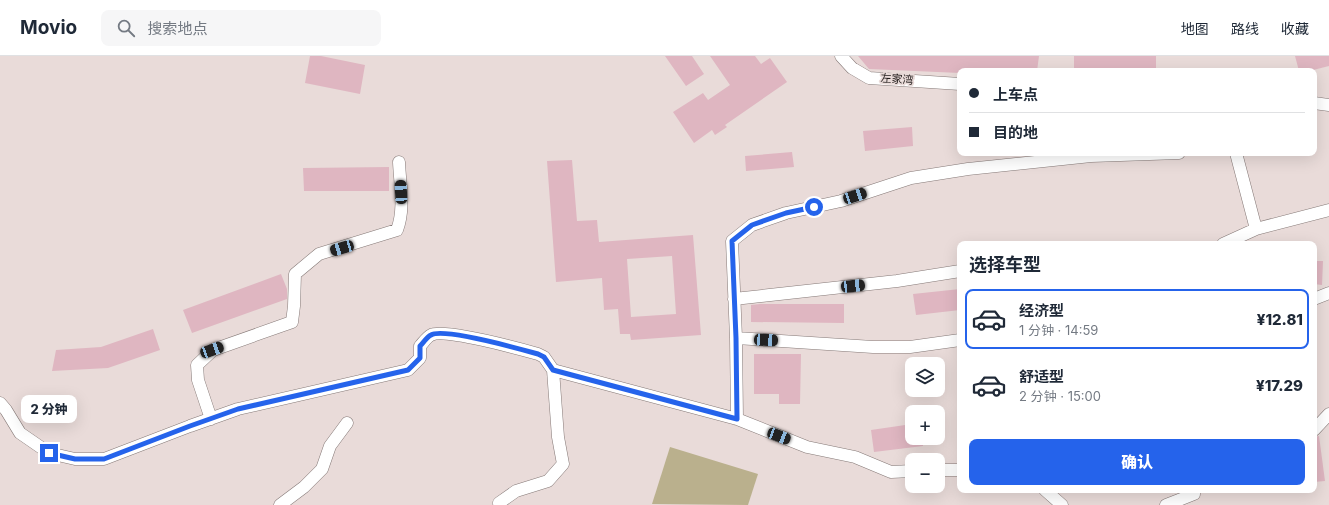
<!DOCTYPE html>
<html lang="zh">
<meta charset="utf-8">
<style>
:root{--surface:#fff;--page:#f6f6f7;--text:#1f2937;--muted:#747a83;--line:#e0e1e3;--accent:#2563eb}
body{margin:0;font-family:Inter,"Noto Sans SC",sans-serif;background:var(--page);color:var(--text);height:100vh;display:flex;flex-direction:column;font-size:15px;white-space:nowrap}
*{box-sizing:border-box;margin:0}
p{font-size:13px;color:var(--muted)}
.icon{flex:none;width:22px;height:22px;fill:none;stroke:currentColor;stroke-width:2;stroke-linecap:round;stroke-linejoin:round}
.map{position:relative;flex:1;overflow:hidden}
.side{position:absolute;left:957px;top:185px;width:360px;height:252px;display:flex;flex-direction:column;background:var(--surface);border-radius:8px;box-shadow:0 4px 16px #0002}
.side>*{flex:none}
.top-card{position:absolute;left:957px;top:12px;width:360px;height:88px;border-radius:8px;box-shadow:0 4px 16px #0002;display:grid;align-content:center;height:88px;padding:0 12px;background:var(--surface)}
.fabs{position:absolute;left:905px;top:301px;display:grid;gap:8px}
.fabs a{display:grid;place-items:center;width:40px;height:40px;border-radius:8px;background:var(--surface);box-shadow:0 4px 16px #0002;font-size:20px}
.end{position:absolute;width:18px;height:18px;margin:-9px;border:5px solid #2563eb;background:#fff;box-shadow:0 0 0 2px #fff}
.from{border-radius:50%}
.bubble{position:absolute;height:28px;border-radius:8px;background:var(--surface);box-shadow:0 4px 16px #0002;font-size:13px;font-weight:800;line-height:28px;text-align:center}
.car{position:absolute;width:12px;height:24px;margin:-12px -6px;border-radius:5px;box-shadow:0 0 3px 1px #0007;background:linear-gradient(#222 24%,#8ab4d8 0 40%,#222 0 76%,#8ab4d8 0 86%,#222 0)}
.top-card b{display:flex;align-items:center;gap:14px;height:38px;font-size:15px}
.top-card b+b{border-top:1px solid var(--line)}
.top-card i{width:10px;height:10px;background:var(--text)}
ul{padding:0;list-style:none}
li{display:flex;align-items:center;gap:12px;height:60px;margin:0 8px 6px;padding:0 4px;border:2px solid transparent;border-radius:8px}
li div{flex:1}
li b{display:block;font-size:15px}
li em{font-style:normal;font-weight:800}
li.active{border-color:var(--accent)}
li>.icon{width:36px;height:36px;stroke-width:1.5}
h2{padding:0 12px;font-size:18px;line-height:48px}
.button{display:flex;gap:8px;margin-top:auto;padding:8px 12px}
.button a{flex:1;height:46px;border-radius:8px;background:var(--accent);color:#fff;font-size:16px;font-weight:800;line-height:46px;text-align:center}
header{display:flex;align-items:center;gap:24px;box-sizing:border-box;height:56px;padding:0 20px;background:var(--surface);border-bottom:1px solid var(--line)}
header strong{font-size:19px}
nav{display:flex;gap:22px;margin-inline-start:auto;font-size:14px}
.search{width:280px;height:36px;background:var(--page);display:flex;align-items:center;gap:10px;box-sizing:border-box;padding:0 14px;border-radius:8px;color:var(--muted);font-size:15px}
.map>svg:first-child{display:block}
</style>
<header>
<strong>Movio</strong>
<div class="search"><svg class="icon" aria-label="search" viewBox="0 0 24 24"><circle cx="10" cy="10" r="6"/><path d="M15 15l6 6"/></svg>搜索地点</div>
<nav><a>地图</a><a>路线</a><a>收藏</a></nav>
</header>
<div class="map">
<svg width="1329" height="449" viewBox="0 0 1329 449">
<rect width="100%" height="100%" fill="#e9dbd9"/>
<path fill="#bab08d" d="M 670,391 L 758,418 L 748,449 L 652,448 Z"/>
<path fill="#dfb6c1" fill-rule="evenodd" d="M 310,0 L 321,0 L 365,9 L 360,38 L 305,27 Z
M 665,0 L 692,0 L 704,18 L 686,30 Z
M 710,0 L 755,0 L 761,8 L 770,2 L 787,26 L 725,69 L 727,71 L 715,79 L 712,74 L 694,87 L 673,56 L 703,37 L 708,44 L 730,29 Z
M 858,0 L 1039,0 L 1037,15 L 960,15 L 960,17 L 869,13 Z
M 1074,0 L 1156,0 L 1156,15 L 1074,15 Z
M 1295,0 L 1329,0 L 1329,10 L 1309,15 L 1299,15 Z
M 912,71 L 913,90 L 865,95 L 863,75 Z
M 792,96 L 794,111 L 746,115 L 745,100 Z
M 572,104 L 577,165 L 597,164 L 599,186 L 693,179 L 701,279 L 631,284 L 630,278 L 620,278 L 618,253 L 604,254 L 602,222 L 556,226 L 547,105 ZM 672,200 L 676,258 L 631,261 L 627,203 Z
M 389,111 L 389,135 L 304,135 L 303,112 Z
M 1314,205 L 1323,205 L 1322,229 L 1314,228 Z
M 281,218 L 287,233 L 287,243 L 192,277 L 183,254 Z
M 960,233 L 960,254 L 916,259 L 913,238 Z
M 760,248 L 844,248 L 844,267 L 751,266 L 751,249 Z
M 153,273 L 160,294 L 108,312 L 52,315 L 56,294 L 101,291 Z
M 754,298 L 801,298 L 800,348 L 779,348 L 779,338 L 754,338 Z
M 912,368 L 912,382 L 922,382 L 923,390 L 874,396 L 871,374 Z
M 1319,380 L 1325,425 L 1314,426 L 1314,381 Z"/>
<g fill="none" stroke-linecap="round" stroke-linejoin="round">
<g stroke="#857977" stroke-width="13">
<path id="minor" d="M 841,0 L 852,12 L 869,22 L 960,28
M 1314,47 L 1329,49
M 1236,97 L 1256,173
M 1223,188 L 1256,173 L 1329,154
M 734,243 L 897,225 L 960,215
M 1314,243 L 1329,237
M 736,282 L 873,291 L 910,291 L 960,284
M 553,314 L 737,363 L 807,391 L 855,401 L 891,416 L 912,415
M 0,347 L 6,354 L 20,377 L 49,397 L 75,403 L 104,403 L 190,370 L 238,353 L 408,314 L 420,302 L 420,290 C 423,287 427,281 431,279 C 444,272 520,293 538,298 L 544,301 L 553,314 L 558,381 L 563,408 L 548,425 L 516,435 L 499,447 L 500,449
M 211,363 L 198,324 L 197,309 L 213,294 L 292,266 L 294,250 L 295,218 L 319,198 L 397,174 C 405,153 400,129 399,106
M 737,363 L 736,282 L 732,185 L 752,169 L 786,157 L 841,145 L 911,122 L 968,113 L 1091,100 L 1179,97
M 1314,374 L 1329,358
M 938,414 L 960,414
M 1045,434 L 1062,449
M 280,449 L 304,431 L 322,413 L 330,390 L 347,367
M 1166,449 L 1194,438 L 1194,434"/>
</g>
<use href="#minor" stroke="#fff" stroke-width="12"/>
</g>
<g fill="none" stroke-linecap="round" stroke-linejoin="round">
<path stroke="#2563eb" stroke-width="5" d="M 49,397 L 75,403 L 104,403 L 190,370 L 238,353 L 408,314 L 420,302 L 420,290 C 423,287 427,281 431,279 C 444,272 520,293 538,298 L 544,301 L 553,314 L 737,363 L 736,282 L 732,185 L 752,169 L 786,157 L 814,151"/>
</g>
<g text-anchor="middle" stroke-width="3.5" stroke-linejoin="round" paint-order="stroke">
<g font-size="11" fill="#201b1a" stroke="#e9dbd9">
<text transform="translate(897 23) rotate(4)" y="4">左家湾</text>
</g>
</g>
</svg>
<div class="fabs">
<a><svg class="icon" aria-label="layers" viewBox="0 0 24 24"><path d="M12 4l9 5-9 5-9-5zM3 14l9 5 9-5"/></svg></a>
<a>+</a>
<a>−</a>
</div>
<i class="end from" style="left:814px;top:151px"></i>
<i class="end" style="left:49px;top:397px"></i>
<div class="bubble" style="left:21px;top:339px;width:56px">2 分钟</div>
<i class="car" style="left:401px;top:136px;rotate:357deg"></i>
<i class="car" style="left:855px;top:140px;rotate:72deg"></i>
<i class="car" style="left:342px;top:192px;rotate:254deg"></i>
<i class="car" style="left:853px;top:230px;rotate:84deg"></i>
<i class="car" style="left:766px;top:284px;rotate:93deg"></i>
<i class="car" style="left:212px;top:294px;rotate:70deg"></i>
<i class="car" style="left:779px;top:380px;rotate:111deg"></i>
<div class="top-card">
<b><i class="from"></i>上车点</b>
<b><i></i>目的地</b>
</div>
<section class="side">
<h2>选择车型</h2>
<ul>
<li class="active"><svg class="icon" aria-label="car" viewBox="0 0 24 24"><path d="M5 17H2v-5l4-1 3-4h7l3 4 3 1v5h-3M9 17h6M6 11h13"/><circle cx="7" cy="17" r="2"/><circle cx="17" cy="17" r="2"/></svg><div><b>经济型</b><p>1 分钟 · 14:59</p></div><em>¥12.81</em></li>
<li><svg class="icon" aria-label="car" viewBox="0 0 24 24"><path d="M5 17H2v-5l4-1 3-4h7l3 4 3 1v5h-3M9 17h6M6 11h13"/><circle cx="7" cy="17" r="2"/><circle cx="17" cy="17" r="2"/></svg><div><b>舒适型</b><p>2 分钟 · 15:00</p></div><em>¥17.29</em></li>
</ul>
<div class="button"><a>确认</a></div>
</section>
</div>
